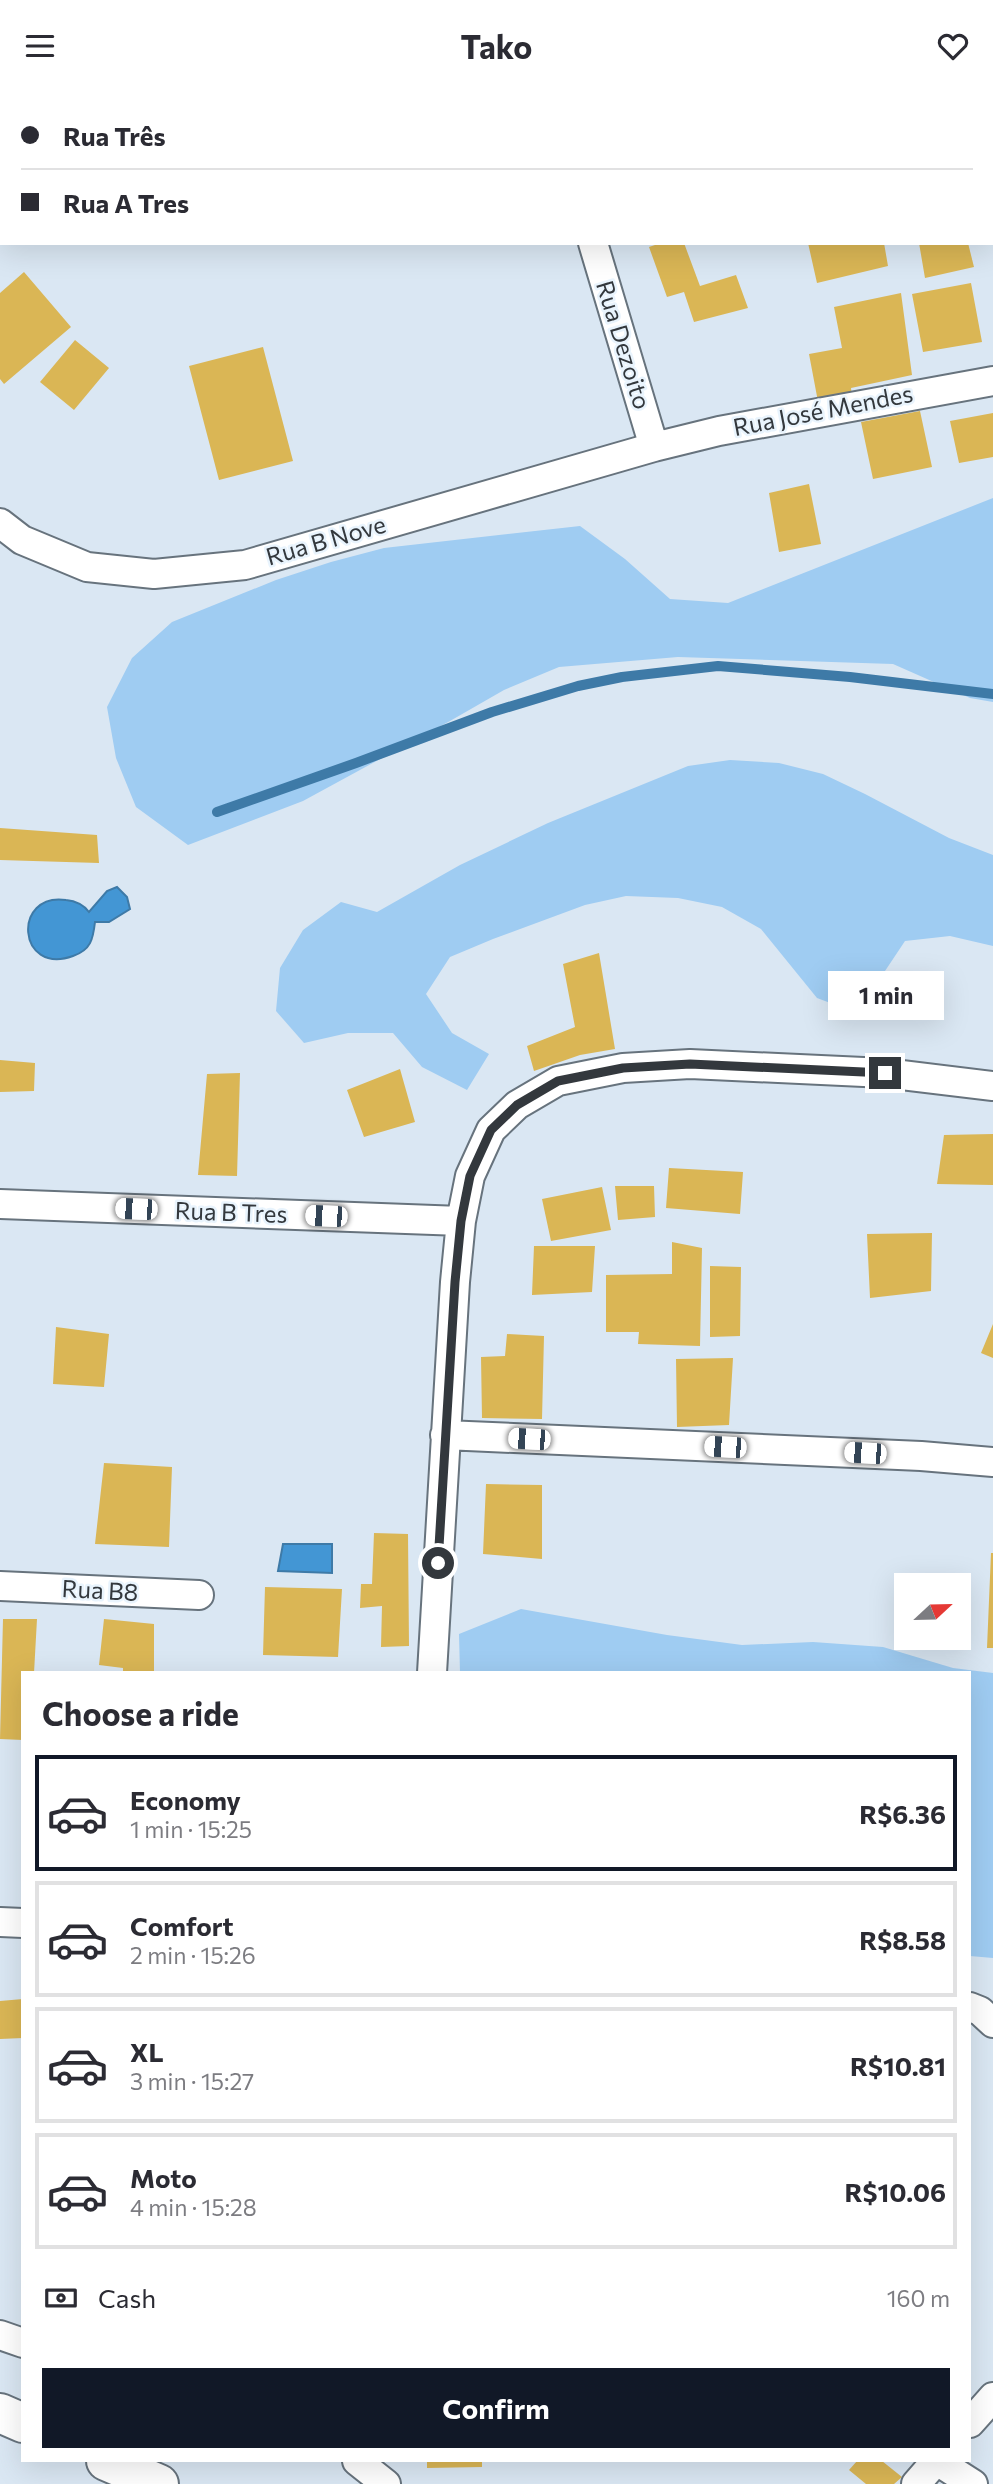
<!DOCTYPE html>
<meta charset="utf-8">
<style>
:root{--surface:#fff;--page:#f2f2f3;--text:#2b2b33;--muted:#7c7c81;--line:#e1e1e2;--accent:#111827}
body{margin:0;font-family:Commissioner,sans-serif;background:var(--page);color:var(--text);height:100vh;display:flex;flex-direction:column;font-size:26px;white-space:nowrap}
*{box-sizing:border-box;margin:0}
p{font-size:23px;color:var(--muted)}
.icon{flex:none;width:38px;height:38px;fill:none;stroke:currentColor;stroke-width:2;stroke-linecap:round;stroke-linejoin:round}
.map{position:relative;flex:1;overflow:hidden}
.sheet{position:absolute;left:21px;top:1580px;width:950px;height:791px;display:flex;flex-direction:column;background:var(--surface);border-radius:0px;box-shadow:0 7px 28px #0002}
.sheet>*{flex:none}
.banner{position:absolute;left:0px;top:0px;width:994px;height:154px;box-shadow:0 7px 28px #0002;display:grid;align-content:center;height:154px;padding:0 21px;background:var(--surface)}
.needle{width:46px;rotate:68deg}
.buttons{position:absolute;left:894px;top:1482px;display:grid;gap:14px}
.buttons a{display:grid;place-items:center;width:77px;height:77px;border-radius:0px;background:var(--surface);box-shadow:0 7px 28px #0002;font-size:35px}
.end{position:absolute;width:32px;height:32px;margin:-16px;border:9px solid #33383d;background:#fff;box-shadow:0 0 0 4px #fff}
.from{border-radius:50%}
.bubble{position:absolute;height:49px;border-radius:0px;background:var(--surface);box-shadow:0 7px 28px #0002;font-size:23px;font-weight:700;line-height:49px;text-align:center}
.car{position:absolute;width:21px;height:42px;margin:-21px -10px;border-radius:9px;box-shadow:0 0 5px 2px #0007;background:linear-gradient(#fff 24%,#345 0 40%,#fff 0 76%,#345 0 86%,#fff 0)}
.banner b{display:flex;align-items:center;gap:24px;height:66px;font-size:26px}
.banner b+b{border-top:2px solid var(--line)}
.banner i{width:18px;height:18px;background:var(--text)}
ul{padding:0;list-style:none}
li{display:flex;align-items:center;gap:21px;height:116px;margin:0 14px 10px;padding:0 7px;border:4px solid var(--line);border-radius:0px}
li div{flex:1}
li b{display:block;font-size:26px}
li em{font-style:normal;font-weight:700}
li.selected{border-color:var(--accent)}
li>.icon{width:63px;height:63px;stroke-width:1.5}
h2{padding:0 21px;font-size:32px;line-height:84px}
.pay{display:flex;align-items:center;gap:18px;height:77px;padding:0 21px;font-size:26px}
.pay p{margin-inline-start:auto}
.button{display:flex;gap:14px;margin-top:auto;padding:14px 21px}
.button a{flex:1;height:80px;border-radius:0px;background:var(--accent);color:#fff;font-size:28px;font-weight:700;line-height:80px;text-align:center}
header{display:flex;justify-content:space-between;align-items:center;height:91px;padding:0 21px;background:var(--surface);font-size:32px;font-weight:700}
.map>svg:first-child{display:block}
</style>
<header><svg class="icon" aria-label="menu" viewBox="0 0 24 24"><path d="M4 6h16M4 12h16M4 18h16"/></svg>Tako<svg class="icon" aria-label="heart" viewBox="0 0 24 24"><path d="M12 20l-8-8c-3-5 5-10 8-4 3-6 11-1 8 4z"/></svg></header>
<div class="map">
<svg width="993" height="2393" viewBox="0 0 993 2393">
<rect width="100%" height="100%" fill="#dae7f3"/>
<path fill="#9fccf2" d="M 993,407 L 993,611 L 970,607 L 893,573 L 678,566 L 559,576 L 504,599 L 450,630 L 303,710 L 188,754 L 136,716 L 116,667 L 107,616 L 132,567 L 172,531 L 276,489 L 331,471 L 384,457 L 580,435 L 625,468 L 670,508 L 728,512 Z
M 730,669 L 779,672 L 823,683 L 865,703 L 949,747 L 993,764 L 993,855 L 950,845 L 905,850 L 857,922 L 817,907 L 761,838 L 722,816 L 678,807 L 626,805 L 585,814 L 493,848 L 450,866 L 426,903 L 452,942 L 489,963 L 467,999 L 422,976 L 393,942 L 348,942 L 304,952 L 276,920 L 280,877 L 303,839 L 341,811 L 377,821 L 460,774 L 548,732 L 688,675 Z
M 521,1518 L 667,1544 L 742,1554 L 813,1551 L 883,1556 L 953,1577 L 993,1582 L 993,1867 L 970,1865 L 970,1582 L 460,1582 L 459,1543 Z"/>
<path fill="#4396d4" stroke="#3e7aa7" stroke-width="2" d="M 117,796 L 127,806 L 130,818 L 109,831 L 95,831 C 93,848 91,859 73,865 C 17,885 12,801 66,809 C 76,810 83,813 89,821 L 107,800 Z
M 283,1453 L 332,1453 L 332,1482 L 278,1480 Z"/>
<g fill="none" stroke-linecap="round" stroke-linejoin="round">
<path stroke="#3e7aa7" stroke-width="10" d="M 217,721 L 356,672 L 492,621 L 578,595 L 622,586 L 718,575 L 850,586 L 993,603"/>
</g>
<path fill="#dab655" d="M 661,152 L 684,152 L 700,195 L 736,184 L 748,217 L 694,231 L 684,201 L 667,206 L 649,156 Z
M 808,152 L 884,152 L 888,175 L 817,192 Z
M 919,152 L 968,152 L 974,176 L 925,187 Z
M 24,181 L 71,236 L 4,293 L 0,288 L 0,202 Z
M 971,192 L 982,251 L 923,261 L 912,203 Z
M 901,202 L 912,284 L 851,297 L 852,306 L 819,316 L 809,263 L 842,257 L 834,216 Z
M 75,249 L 109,277 L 74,319 L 40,291 Z
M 263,256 L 293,370 L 219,389 L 189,275 Z
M 920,320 L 932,376 L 873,388 L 861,331 Z
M 993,322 L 993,366 L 959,372 L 950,330 Z
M 809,393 L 821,453 L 779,461 L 769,402 Z
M 0,737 L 97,744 L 99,772 L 0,769 Z
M 599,862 L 615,958 L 580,964 L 534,980 L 527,955 L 575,936 L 563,873 Z
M 0,969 L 35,972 L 34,1000 L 0,1001 Z
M 400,978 L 415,1031 L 364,1046 L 347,999 Z
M 240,982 L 237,1085 L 198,1084 L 207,983 Z
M 993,1043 L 993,1094 L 937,1093 L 944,1044 Z
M 669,1077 L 743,1081 L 740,1123 L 666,1117 Z
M 615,1095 L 654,1095 L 655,1126 L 618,1129 Z
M 602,1096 L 611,1139 L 551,1150 L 542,1108 Z
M 932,1142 L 931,1200 L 870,1207 L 867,1143 Z
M 672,1151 L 702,1157 L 700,1255 L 638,1253 L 639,1241 L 606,1241 L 606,1184 L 672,1183 Z
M 534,1155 L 595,1155 L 592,1201 L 532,1204 Z
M 710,1175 L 741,1176 L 740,1245 L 710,1246 Z
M 993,1233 L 993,1267 L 981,1262 Z
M 56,1236 L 109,1243 L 104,1296 L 53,1293 Z
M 507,1243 L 544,1245 L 542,1328 L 482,1327 L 481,1266 L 505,1265 Z
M 733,1267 L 729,1334 L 677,1336 L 676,1268 Z
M 104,1372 L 172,1376 L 169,1456 L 95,1453 Z
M 486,1393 L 542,1394 L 542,1468 L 483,1463 Z
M 374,1442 L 408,1443 L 409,1555 L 381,1556 L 382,1515 L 360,1517 L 361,1493 L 372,1493 Z
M 991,1462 L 993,1462 L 993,1557 L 987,1557 Z
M 265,1496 L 342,1498 L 338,1566 L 263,1564 Z
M 3,1528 L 37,1528 L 34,1582 L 23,1582 L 23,1649 L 0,1648 Z
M 104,1528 L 154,1533 L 154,1582 L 123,1582 L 123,1577 L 99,1574 Z
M 23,1908 L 23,1947 L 0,1948 L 0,1910 Z
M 427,2370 L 482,2370 L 482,2376 L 427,2377 Z
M 857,2370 L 882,2370 L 902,2386 L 894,2393 L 866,2393 L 849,2379 Z"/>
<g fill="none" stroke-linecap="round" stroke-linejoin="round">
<g stroke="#67737d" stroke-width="32">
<path id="street" d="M 57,0 L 58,2
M 571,2 L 573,0
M 593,152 L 654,356
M 0,432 L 22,449 L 87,476 L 154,483 L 245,474 L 654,356 L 719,340 L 993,290
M 0,1113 L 461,1130
M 445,1344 L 921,1365 L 993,1371
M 0,1495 L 199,1504
M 432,1582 L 455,1191 L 461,1130 L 470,1085 L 491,1039 L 517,1014 L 558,990 L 623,977 L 690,973 L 885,982 L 993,995
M 0,1831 L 23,1832
M 970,1916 L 980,1920 L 993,1932
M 0,2244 L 23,2252
M 970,2332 L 993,2306
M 357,2370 L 386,2393
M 937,2370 L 973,2393
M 916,2393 L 936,2370"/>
</g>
<g stroke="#67737d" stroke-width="42">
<path id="secondary" d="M 0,2322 L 23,2332
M 106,2370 L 159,2393"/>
</g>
<use href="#street" stroke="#fff" stroke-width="28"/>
<use href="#secondary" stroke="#fff" stroke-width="38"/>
</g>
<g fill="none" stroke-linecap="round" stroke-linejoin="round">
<path stroke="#33383d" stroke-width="9" d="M 438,1472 L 455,1191 L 461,1130 L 470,1085 L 491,1039 L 517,1014 L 558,990 L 623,977 L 690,973 L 885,982"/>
</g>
<g text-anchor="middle" stroke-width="5" stroke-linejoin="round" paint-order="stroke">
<g font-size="24" fill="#33383d" stroke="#e9f4fd">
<text transform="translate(623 254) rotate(73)" y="8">Rua Dezoito</text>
<text transform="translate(823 320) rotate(-11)" y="8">Rua José Mendes</text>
<text transform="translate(326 450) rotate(-16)" y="8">Rua B Nove</text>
<text transform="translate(231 1122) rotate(2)" y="8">Rua B Tres</text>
<text transform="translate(100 1500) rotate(3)" y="8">Rua B8</text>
</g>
</g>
</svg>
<div class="buttons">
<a><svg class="needle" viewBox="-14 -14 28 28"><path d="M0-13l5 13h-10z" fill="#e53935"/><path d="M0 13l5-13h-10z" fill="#7c7c81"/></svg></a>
</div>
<i class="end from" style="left:438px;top:1472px"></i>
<i class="end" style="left:885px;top:982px"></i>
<div class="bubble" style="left:828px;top:880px;width:116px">1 min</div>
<i class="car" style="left:136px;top:1118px;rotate:272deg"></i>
<i class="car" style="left:326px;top:1125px;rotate:272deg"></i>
<i class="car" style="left:529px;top:1348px;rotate:273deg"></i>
<i class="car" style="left:725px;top:1356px;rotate:273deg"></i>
<i class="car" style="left:865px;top:1362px;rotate:273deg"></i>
<div class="banner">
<b><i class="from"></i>Rua Três</b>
<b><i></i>Rua A Tres</b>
</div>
<section class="sheet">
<h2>Choose a ride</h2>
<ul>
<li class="selected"><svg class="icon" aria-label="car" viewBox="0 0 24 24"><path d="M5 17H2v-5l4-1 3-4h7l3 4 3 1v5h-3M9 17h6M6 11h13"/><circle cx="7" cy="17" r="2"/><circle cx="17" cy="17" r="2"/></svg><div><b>Economy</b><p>1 min · 15:25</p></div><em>R$6.36</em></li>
<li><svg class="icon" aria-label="car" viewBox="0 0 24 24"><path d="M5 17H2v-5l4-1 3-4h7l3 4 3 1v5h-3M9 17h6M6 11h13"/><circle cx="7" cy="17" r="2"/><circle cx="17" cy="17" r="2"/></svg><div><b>Comfort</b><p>2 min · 15:26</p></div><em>R$8.58</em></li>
<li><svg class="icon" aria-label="car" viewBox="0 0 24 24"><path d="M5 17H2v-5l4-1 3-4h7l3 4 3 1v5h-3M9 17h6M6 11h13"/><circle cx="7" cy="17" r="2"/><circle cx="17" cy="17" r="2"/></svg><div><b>XL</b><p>3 min · 15:27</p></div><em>R$10.81</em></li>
<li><svg class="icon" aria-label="car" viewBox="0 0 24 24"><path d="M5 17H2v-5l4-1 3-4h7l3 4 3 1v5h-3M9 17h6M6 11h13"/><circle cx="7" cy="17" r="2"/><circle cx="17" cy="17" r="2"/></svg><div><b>Moto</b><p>4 min · 15:28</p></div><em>R$10.06</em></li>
</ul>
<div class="pay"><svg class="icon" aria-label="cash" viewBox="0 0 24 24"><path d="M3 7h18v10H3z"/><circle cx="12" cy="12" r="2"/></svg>Cash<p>160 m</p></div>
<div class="button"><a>Confirm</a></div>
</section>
</div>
